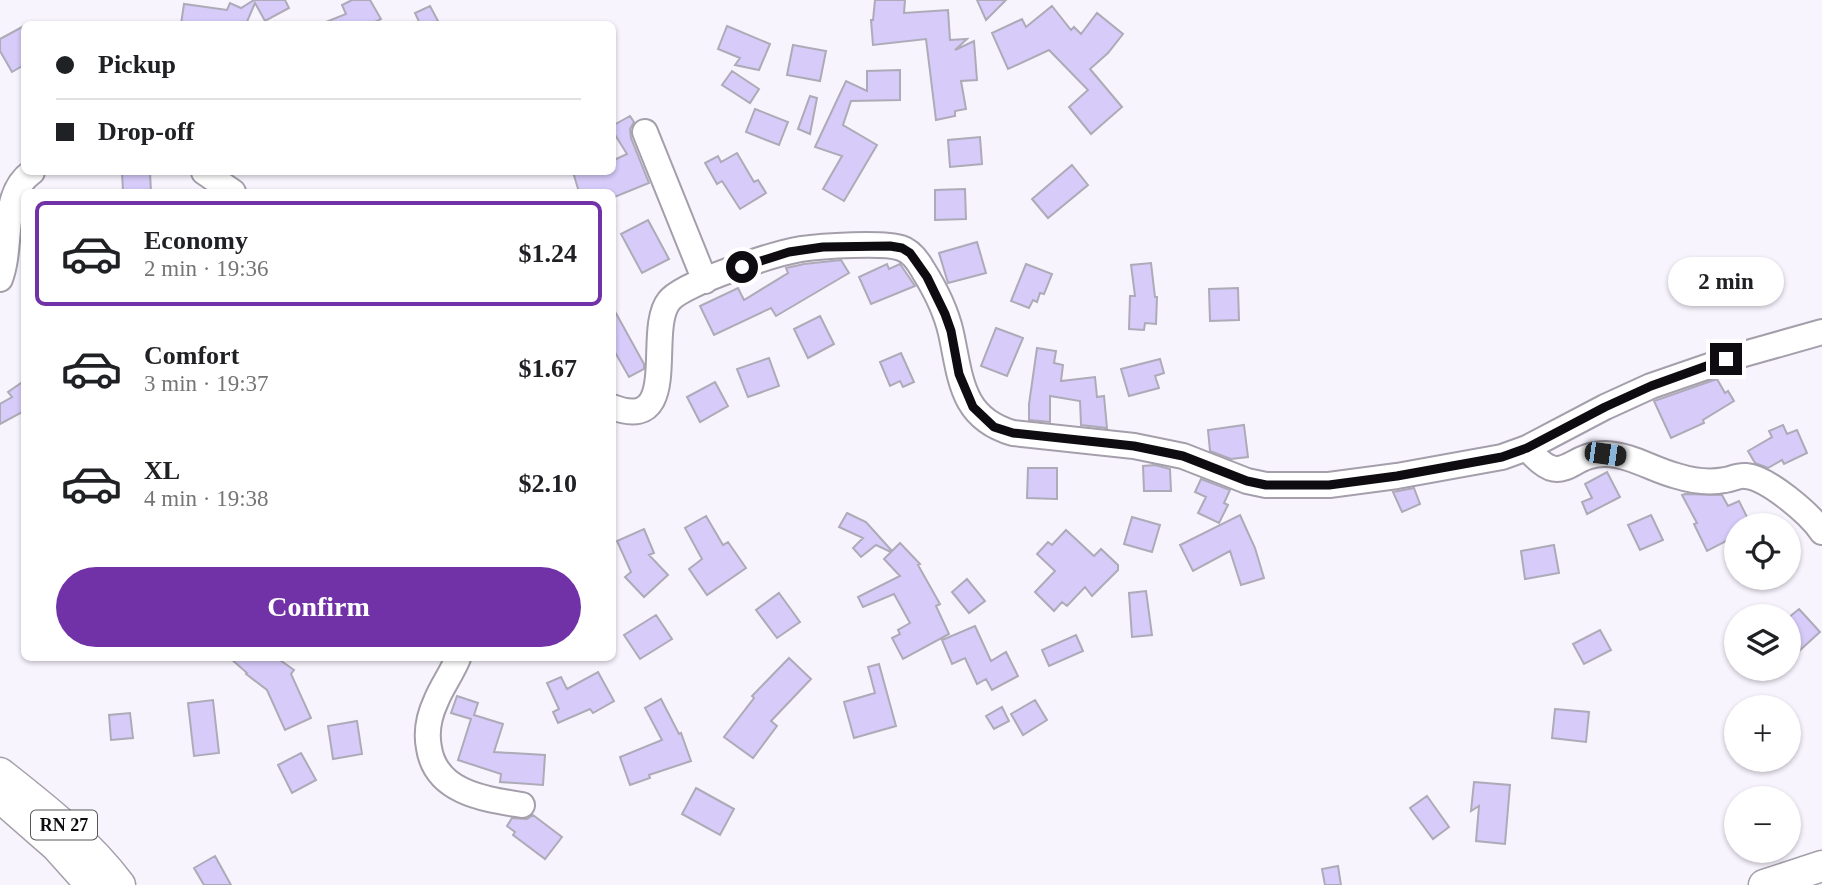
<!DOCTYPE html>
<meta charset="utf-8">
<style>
:root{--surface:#fff;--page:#f6f6f6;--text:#202124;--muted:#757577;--line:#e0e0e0;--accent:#7232a7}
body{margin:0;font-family:Georgia,serif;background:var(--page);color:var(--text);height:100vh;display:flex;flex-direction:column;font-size:26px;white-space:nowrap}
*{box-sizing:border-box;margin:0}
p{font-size:23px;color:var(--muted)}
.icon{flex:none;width:38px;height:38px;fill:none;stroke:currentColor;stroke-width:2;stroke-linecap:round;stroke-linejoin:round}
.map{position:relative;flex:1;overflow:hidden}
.panel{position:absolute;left:21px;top:189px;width:595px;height:472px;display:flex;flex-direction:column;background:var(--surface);border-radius:10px;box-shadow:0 2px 5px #0004}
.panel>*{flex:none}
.guide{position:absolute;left:21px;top:21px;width:595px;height:154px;border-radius:10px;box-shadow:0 2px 5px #0004;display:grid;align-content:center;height:154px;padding:0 35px;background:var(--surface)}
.fabs{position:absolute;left:1724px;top:513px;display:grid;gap:14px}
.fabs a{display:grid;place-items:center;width:77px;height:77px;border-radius:50%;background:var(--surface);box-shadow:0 2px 5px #0004;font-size:35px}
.end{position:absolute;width:32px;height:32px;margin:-16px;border:9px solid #0e0c10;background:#fff;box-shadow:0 0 0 4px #fff}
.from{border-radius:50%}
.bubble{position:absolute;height:49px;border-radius:24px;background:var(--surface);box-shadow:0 2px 5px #0004;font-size:23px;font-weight:700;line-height:49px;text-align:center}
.car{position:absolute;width:21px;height:42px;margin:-21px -10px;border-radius:9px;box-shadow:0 0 5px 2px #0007;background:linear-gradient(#222 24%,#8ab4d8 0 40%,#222 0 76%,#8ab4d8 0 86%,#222 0)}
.guide b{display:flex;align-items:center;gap:24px;height:66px;font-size:26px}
.guide b+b{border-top:2px solid var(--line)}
.guide i{width:18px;height:18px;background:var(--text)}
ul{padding:12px 0 0;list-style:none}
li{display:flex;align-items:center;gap:21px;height:105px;margin:0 14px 10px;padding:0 21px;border:4px solid transparent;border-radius:10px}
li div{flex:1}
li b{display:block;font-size:26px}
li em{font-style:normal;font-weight:700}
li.on{border-color:var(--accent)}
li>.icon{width:63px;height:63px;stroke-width:1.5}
.action{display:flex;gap:14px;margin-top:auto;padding:14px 35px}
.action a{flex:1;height:80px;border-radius:42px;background:var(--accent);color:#fff;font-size:28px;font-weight:700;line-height:80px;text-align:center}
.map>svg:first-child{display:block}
</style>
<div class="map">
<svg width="1822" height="885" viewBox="0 0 1822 885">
<rect width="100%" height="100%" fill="#f8f4fe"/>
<path fill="#d6cbf9" stroke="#adabb7" stroke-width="2" d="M 254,0 L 285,0 L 289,8 L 265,21 L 255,3 L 246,24 L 181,24 L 184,4 L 227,10 L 230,3 L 241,8 Z
M 352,0 L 370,0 L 381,19 L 371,24 L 321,24 L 346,14 L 342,5 Z
M 875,0 L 905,0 L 904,13 L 948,10 L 950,40 L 967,39 L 955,50 L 974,41 L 977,80 L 961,81 L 966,109 L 955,111 L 955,116 L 936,120 L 926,39 L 873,45 L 871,20 L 873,20 Z
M 977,0 L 1006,0 L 986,20 Z
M 430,6 L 438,21 L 431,24 L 420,24 L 415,13 Z
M 1052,6 L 1071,30 L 1074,27 L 1081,34 L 1097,13 L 1123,34 L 1108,53 L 1090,69 L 1122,107 L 1091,134 L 1069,107 L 1088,90 L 1049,50 L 1008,69 L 992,33 L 1022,19 L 1026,27 Z
M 24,26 L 24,65 L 12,72 L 0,51 L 0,39 Z
M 727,26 L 770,44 L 759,70 L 735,65 L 740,58 L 718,49 Z
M 793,45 L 826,51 L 820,81 L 787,75 Z
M 900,70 L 900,100 L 851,101 L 843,125 L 877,145 L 844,201 L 823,189 L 842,156 L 815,147 L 846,81 L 867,91 L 867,71 Z
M 732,71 L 759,89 L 750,103 L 722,85 Z
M 810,96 L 817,98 L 810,134 L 798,129 Z
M 755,109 L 788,122 L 779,145 L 746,132 Z
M 630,116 L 634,122 L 630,129 L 631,138 L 649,183 L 612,198 L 612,192 L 579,192 L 573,172 L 612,172 L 612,161 L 627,154 L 612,130 L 612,126 Z
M 980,137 L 982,164 L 950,167 L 948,140 Z
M 737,153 L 754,182 L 758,180 L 766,193 L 740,209 L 722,181 L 717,184 L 705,163 L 718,156 L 721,162 Z
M 1072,165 L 1088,185 L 1048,218 L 1032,199 Z
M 122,172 L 150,172 L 151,192 L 123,192 Z
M 965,189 L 966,219 L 935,220 L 935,190 Z
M 648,220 L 669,259 L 642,273 L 621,234 Z
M 977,242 L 986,273 L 948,283 L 939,253 Z
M 841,260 L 849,273 L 776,316 L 771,308 L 714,335 L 700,306 L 738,288 L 744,300 L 788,273 L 786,268 L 804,264 Z
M 1151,263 L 1155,297 L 1157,297 L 1156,324 L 1145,323 L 1144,330 L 1129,329 L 1130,296 L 1135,296 L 1131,265 Z
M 887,264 L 889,269 L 900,264 L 915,286 L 871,304 L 859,277 Z
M 1026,264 L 1052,274 L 1044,294 L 1040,293 L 1037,302 L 1033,300 L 1029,308 L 1011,301 Z
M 1238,288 L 1239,320 L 1210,321 L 1209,289 Z
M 612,306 L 644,364 L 644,369 L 629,377 L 612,347 Z
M 820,316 L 834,344 L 808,358 L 794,329 Z
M 996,328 L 1023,338 L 1007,376 L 981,366 Z
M 1037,348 L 1056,351 L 1054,363 L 1063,365 L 1061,381 L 1095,377 L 1097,397 L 1104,396 L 1107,428 L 1081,425 L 1080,401 L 1050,396 L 1050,422 L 1029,420 L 1029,404 Z
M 901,353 L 914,382 L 903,387 L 900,381 L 890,386 L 880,362 Z
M 769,358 L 779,386 L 748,397 L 737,369 Z
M 1160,359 L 1164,373 L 1155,376 L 1159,388 L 1129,396 L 1121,369 Z
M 1717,379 L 1725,393 L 1728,391 L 1734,401 L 1703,420 L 1704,423 L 1671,438 L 1654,401 Z
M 24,381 L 24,416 L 22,412 L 0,424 L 0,404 L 12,397 L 8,392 Z
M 715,382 L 728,406 L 700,422 L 687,397 Z
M 1244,425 L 1248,457 L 1231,459 L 1210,451 L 1208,430 Z
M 1783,425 L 1787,434 L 1797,430 L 1807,453 L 1784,464 L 1782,460 L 1768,468 L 1755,463 L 1748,451 L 1772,437 L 1769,431 Z
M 1155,465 L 1170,469 L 1171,491 L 1144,491 L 1143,466 Z
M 1028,468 L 1057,468 L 1057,499 L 1027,498 Z
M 1607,472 L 1620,497 L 1587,514 L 1582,502 L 1592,498 L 1585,484 Z
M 1201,479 L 1230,490 L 1224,503 L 1228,505 L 1219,523 L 1198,513 L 1206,497 L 1195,492 Z
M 1414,488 L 1420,504 L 1402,512 L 1393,492 Z
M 1685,494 L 1722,495 L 1728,506 L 1739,501 L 1751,525 L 1736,525 L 1736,536 L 1707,551 L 1694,524 L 1697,523 L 1682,495 Z
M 847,513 L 866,522 L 892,551 L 900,543 L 920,564 L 918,565 L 940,604 L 936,606 L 949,634 L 903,659 L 892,638 L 900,634 L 898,630 L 910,623 L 894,594 L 863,607 L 858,597 L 900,576 L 884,559 L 891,552 L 876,545 L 861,557 L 853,548 L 863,538 L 839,527 Z
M 1240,515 L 1255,548 L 1264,578 L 1241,585 L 1230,551 L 1193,571 L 1180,545 Z
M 1651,515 L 1663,540 L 1640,550 L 1628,525 Z
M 706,516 L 723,545 L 728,542 L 746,568 L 707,595 L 689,569 L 702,559 L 685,528 Z
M 1132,517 L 1160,525 L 1152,552 L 1124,544 Z
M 644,529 L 654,553 L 649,555 L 668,575 L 644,597 L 625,577 L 631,572 L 617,541 Z
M 1066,530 L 1094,556 L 1101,549 L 1118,565 L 1118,570 L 1092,596 L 1085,587 L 1067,606 L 1062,602 L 1054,611 L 1035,592 L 1055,571 L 1037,554 L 1048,542 L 1052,545 Z
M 1554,545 L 1559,573 L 1525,579 L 1521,551 Z
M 967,579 L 985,601 L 969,613 L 952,592 Z
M 1146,591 L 1152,635 L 1132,637 L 1129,593 Z
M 779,593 L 800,622 L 777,638 L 756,610 Z
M 1799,609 L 1820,632 L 1799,651 L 1788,639 L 1788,618 Z
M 656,615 L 672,639 L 640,659 L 624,635 Z
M 975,626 L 991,661 L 1006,652 L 1018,676 L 992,690 L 986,679 L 977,684 L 965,658 L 952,664 L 942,640 Z
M 1600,630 L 1611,650 L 1584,664 L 1573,644 Z
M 1076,635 L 1083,651 L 1049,666 L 1042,650 Z
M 230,658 L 277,658 L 294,670 L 291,674 L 311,718 L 285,730 L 267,690 L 246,674 L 247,673 Z
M 789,658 L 811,679 L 771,721 L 777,726 L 753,758 L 724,737 L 754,698 L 752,696 Z
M 879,664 L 896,726 L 854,738 L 844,702 L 875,693 L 868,667 Z
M 598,672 L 614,701 L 593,713 L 590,709 L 558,723 L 553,712 L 559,709 L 547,683 L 561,677 L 567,689 Z
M 457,696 L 478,703 L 474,715 L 503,724 L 494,752 L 545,755 L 543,785 L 500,782 L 501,774 L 458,760 L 471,719 L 451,713 Z
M 661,699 L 679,734 L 681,733 L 691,761 L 649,775 L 650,778 L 630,785 L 620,757 L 662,740 L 645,708 Z
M 213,700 L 219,753 L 194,756 L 188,703 Z
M 1035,700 L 1047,720 L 1023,735 L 1011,714 Z
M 1002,707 L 1009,721 L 994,729 L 986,716 Z
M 1555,709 L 1589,712 L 1586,742 L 1552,738 Z
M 130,713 L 133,738 L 111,740 L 109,715 Z
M 357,721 L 362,754 L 333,759 L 328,726 Z
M 301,753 L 316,780 L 292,793 L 278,765 Z
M 1474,782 L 1510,785 L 1505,844 L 1476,841 L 1479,806 L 1471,811 Z
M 696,788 L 734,809 L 720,835 L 682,814 Z
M 1427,796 L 1449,827 L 1433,839 L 1410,808 Z
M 533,815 L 562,837 L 545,859 L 513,835 L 515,832 L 507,826 L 512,818 L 527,819 Z
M 215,856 L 231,885 L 204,885 L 194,868 Z
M 1338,866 L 1341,885 L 1325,885 L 1322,869 Z"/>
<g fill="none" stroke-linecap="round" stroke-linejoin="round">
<g stroke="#a49fab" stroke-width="28">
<path id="minor" d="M 645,132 L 705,281
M 204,172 L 233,192
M 0,279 C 13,245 0,194 32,172
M 612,407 C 683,434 645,331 669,301 C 682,283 777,253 801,249 C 821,246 884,242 901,248 C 911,251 918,261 923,270 C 935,289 946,311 951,333 C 961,379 961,418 1013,433 L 1134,446 L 1183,456 L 1247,481 L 1266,485 L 1329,485 L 1397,476 L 1502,457 L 1527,448 L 1605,407 L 1651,386 L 1744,354 L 1822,332
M 1527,448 C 1564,492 1567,453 1606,454 C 1632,455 1653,470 1677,476 C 1693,481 1709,483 1725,480 C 1732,479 1738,475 1746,476 C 1768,478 1810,514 1822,532
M 458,658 C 452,673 442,686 436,701 C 429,716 426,733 429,748 C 436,793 485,799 522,805"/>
</g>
<g stroke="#a49fab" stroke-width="33">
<path id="major" d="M 0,773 C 43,807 87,841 120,885
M 0,797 L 56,846 L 91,885
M 1764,885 L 1822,866"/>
</g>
<use href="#minor" stroke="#fff" stroke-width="24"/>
<use href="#major" stroke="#fff" stroke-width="30"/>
</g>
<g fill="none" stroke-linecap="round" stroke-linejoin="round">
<path stroke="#0e0c10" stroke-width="9" d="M 742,267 L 789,252 L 823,247 L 890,246 L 902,248 L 910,253 L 927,277 L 945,314 L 951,331 L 959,374 L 973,407 L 994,427 L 1013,433 L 1134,446 L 1183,456 L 1247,481 L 1266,485 L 1329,485 L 1397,476 L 1502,457 L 1527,448 L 1605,407 L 1651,386 L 1726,359"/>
</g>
<g text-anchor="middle" stroke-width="7" stroke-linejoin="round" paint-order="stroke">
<rect fill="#fff" stroke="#565558" stroke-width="2" x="31" y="810.5" width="66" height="29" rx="5"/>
<g font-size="18" font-weight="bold" fill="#0e0c10">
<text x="64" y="831">RN 27</text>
</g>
</g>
</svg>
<div class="fabs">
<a><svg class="icon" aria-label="locate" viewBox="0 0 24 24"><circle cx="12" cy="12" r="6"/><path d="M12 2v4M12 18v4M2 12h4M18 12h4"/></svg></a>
<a><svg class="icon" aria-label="layers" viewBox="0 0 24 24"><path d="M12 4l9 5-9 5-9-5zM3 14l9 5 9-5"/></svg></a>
<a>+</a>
<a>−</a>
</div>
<i class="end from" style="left:742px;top:267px"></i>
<i class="end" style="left:1726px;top:359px"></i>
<div class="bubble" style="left:1668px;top:257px;width:116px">2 min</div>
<i class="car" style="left:1605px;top:454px;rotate:98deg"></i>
<div class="guide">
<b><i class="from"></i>Pickup</b>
<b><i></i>Drop-off</b>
</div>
<section class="panel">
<ul>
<li class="on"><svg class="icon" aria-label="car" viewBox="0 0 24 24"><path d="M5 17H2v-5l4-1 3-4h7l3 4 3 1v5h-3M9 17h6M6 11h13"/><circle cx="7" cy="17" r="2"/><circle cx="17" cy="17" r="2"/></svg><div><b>Economy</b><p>2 min · 19:36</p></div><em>$1.24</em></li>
<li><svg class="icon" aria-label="car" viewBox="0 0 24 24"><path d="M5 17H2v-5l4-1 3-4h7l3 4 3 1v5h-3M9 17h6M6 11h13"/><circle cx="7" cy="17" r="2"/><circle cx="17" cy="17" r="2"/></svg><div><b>Comfort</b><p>3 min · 19:37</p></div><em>$1.67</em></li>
<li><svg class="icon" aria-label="car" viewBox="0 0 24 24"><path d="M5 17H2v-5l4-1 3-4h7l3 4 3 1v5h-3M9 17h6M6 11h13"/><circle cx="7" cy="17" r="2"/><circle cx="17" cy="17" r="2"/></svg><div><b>XL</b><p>4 min · 19:38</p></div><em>$2.10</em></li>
</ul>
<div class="action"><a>Confirm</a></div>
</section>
</div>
